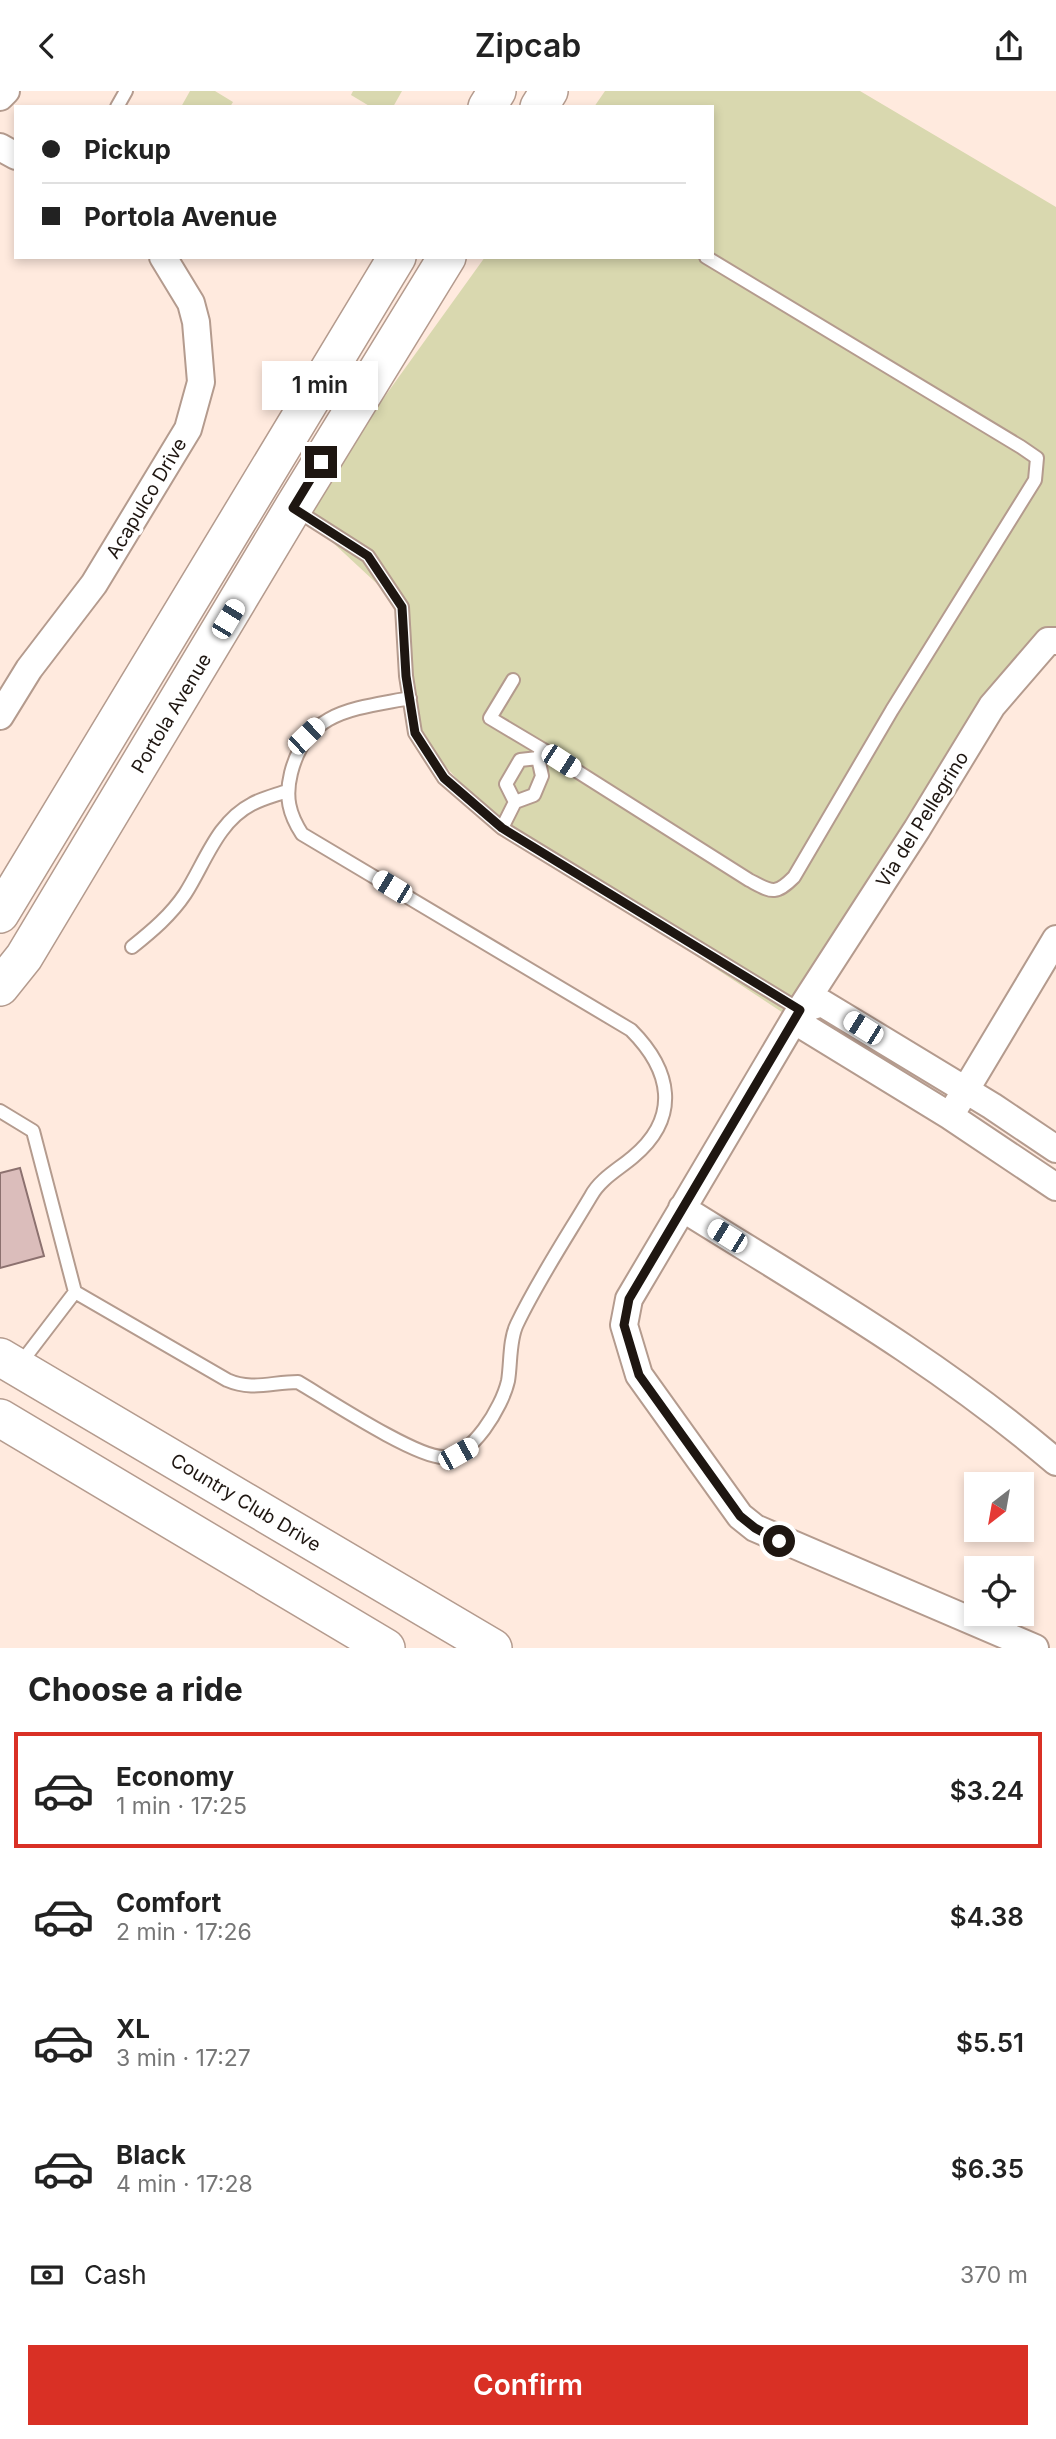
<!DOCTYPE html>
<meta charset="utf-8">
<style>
:root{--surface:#fff;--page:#f6f6f6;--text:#222;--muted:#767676;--line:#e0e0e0;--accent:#d93025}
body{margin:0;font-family:Inter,sans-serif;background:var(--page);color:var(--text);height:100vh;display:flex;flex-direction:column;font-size:26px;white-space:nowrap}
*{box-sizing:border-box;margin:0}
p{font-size:23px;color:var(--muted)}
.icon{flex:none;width:38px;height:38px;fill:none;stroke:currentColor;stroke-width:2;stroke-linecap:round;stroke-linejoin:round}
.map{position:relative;height:1557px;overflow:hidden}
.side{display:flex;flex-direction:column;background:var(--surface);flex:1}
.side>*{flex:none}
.hud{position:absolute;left:14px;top:14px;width:700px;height:154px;border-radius:0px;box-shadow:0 4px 10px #0003;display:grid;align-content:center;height:154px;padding:0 28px;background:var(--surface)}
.needle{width:46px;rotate:211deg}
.tools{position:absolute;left:964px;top:1381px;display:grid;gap:14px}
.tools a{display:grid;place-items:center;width:70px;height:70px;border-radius:0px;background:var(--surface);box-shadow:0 4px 10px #0003;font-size:35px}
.end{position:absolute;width:32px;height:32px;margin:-16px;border:9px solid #1e1611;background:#fff;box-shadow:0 0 0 4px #fff}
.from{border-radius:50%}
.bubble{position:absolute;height:49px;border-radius:0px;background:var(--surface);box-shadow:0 4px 10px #0003;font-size:23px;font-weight:600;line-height:49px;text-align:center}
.car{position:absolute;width:21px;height:42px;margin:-21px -10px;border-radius:9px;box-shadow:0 0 5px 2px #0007;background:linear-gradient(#fff 24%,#345 0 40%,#fff 0 76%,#345 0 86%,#fff 0)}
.hud b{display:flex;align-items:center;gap:24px;height:66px;font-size:26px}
.hud b+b{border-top:2px solid var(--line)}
.hud i{width:18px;height:18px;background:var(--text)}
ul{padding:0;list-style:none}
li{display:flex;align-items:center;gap:21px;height:116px;margin:0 14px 10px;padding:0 14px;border:4px solid transparent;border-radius:0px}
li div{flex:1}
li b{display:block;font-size:26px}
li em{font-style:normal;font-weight:600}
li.on{border-color:var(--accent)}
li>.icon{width:63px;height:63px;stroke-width:1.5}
h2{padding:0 28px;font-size:32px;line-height:84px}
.pay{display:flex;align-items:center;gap:18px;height:77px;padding:0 28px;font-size:26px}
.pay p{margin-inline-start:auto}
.cta{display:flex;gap:14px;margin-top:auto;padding:14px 28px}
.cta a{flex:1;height:80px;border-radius:0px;background:var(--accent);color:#fff;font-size:28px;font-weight:600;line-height:80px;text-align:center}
header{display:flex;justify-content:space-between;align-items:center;height:91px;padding:0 28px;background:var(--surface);font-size:32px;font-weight:600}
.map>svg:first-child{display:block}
</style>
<header><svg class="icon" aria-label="back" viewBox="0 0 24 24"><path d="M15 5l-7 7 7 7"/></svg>Zipcab<svg class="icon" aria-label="share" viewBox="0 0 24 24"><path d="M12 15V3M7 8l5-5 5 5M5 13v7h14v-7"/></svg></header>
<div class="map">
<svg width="1056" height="1557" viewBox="0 0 1056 1557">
<rect width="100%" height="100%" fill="#ffeade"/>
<path fill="#d9d8af" d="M 190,0 L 215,0 L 233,11 L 230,16 L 181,16 Z
M 353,0 L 402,0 L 393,16 L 371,16 L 351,4 Z
M 605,0 L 860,0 L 1056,116 L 1056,550 L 1048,550 L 803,935 L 502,737 L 415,642 L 402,516 L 301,422 L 485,166 L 712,166 L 712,16 L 594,16 Z"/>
<path fill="#dbbdbb" stroke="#8c716f" stroke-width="2" d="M 20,1077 L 44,1165 L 0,1177 L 0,1082 Z"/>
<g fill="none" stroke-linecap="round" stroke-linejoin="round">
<g stroke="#b49b8e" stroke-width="16">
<path id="lane" d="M 117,16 L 126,0
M 296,419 L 368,465 L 402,516 L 406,585 L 415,642 L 444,687 L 502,737 L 800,919
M 513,589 L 490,627 L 542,658
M 538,667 L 542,658 L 749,789 C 772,801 775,805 794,786 L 892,619 L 1035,389 L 1037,367 L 1021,356 L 706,166
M 502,737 L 515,711 L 534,704 L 542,685 L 538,667 L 520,669 L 506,693 L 515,711
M 132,856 C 152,840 171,824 185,803 C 205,772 217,731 252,713 C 263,707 276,704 287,700
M 0,1020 L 33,1040 L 75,1201 L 20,1273
M 75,1201 L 227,1289 C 252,1300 272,1291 298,1291 C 327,1308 415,1366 443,1366 C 472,1367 502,1316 508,1290 C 511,1273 509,1249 517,1233 C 538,1189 566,1147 591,1105 C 600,1088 619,1078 633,1066 C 681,1026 671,979 631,939 L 302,743 C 289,723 285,706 291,682 C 307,619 354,618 410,607"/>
</g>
<g stroke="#b49b8e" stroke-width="30">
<path id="street" d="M 0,6 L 6,0
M 0,56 L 16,65
M 0,625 L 29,578 L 94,493 L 188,338 L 201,291 L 196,231 L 191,212 L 163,166
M 956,1015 L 1056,848
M 1056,1058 L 992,1015 L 822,912 L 800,919 L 803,935 L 950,1025 L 1056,1096
M 682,1117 C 810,1197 941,1272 1056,1371
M 1035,1557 L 755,1437 L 740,1425 L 639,1284 L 624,1234 L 629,1208 L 800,919 L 917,738 L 992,615 L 1048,550 L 1056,550"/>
</g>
<g stroke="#b49b8e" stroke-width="40">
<path id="secondary" d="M 487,16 L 497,0
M 539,16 L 549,0
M 0,823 L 397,166
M 0,896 L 24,866 L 293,417 L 447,166
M 0,1266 L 493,1557
M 0,1327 L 386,1557"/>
</g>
<use href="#lane" stroke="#fff" stroke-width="12"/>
<use href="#street" stroke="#fff" stroke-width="26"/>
<use href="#secondary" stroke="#fff" stroke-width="37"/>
</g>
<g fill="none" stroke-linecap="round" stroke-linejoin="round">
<path stroke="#1e1611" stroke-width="9" d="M 321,371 L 293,417 L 368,465 L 402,516 L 406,585 L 415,642 L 444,687 L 502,737 L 800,919 L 629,1208 L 624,1234 L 639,1284 L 740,1425 L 755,1437 L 779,1450"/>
</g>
<g text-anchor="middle" stroke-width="7" stroke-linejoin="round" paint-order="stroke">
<g font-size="19" fill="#1e1611" stroke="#fff">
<text transform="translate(146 407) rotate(-59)" y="7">Acapulco Drive</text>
<text transform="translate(171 622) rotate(-59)" y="7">Portola Avenue</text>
<text transform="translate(922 728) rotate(-58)" y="7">Via del Pellegrino</text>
<text transform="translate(246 1411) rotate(31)" y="7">Country Club Drive</text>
</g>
</g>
</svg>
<div class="tools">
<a><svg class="needle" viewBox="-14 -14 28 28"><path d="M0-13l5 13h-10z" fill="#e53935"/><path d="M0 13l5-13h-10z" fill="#767676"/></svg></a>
<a><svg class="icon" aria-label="locate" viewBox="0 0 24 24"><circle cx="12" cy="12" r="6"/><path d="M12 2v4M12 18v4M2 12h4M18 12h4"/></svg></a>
</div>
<i class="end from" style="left:779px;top:1450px"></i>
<i class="end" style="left:321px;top:371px"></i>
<div class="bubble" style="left:262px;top:270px;width:116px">1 min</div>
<i class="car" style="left:228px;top:528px;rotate:31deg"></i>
<i class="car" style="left:306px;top:645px;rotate:46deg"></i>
<i class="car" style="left:561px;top:670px;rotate:123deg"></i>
<i class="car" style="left:392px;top:796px;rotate:301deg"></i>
<i class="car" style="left:863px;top:937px;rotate:302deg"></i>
<i class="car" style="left:727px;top:1145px;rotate:302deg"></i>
<i class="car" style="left:458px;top:1363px;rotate:61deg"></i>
<div class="hud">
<b><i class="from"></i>Pickup</b>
<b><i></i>Portola Avenue</b>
</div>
</div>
<section class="side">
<h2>Choose a ride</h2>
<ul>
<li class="on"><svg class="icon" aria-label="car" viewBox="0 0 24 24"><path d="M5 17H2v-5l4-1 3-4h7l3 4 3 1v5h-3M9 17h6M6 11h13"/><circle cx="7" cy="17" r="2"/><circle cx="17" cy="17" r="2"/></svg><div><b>Economy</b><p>1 min · 17:25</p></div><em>$3.24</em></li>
<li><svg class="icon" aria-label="car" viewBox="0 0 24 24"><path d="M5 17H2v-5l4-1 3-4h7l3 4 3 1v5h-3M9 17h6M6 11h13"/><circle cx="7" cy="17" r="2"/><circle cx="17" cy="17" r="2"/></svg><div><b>Comfort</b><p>2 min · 17:26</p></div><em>$4.38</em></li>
<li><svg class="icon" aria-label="car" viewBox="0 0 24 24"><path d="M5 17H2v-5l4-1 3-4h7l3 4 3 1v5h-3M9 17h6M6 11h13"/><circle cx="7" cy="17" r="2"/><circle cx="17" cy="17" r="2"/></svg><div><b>XL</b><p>3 min · 17:27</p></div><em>$5.51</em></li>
<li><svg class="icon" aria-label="car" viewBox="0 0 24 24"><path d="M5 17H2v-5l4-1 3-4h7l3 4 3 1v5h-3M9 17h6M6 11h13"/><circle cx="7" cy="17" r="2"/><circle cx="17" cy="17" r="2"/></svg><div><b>Black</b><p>4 min · 17:28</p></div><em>$6.35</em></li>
</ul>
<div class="pay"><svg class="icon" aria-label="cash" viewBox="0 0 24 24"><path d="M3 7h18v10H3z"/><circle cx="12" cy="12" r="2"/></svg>Cash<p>370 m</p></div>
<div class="cta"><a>Confirm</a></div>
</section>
